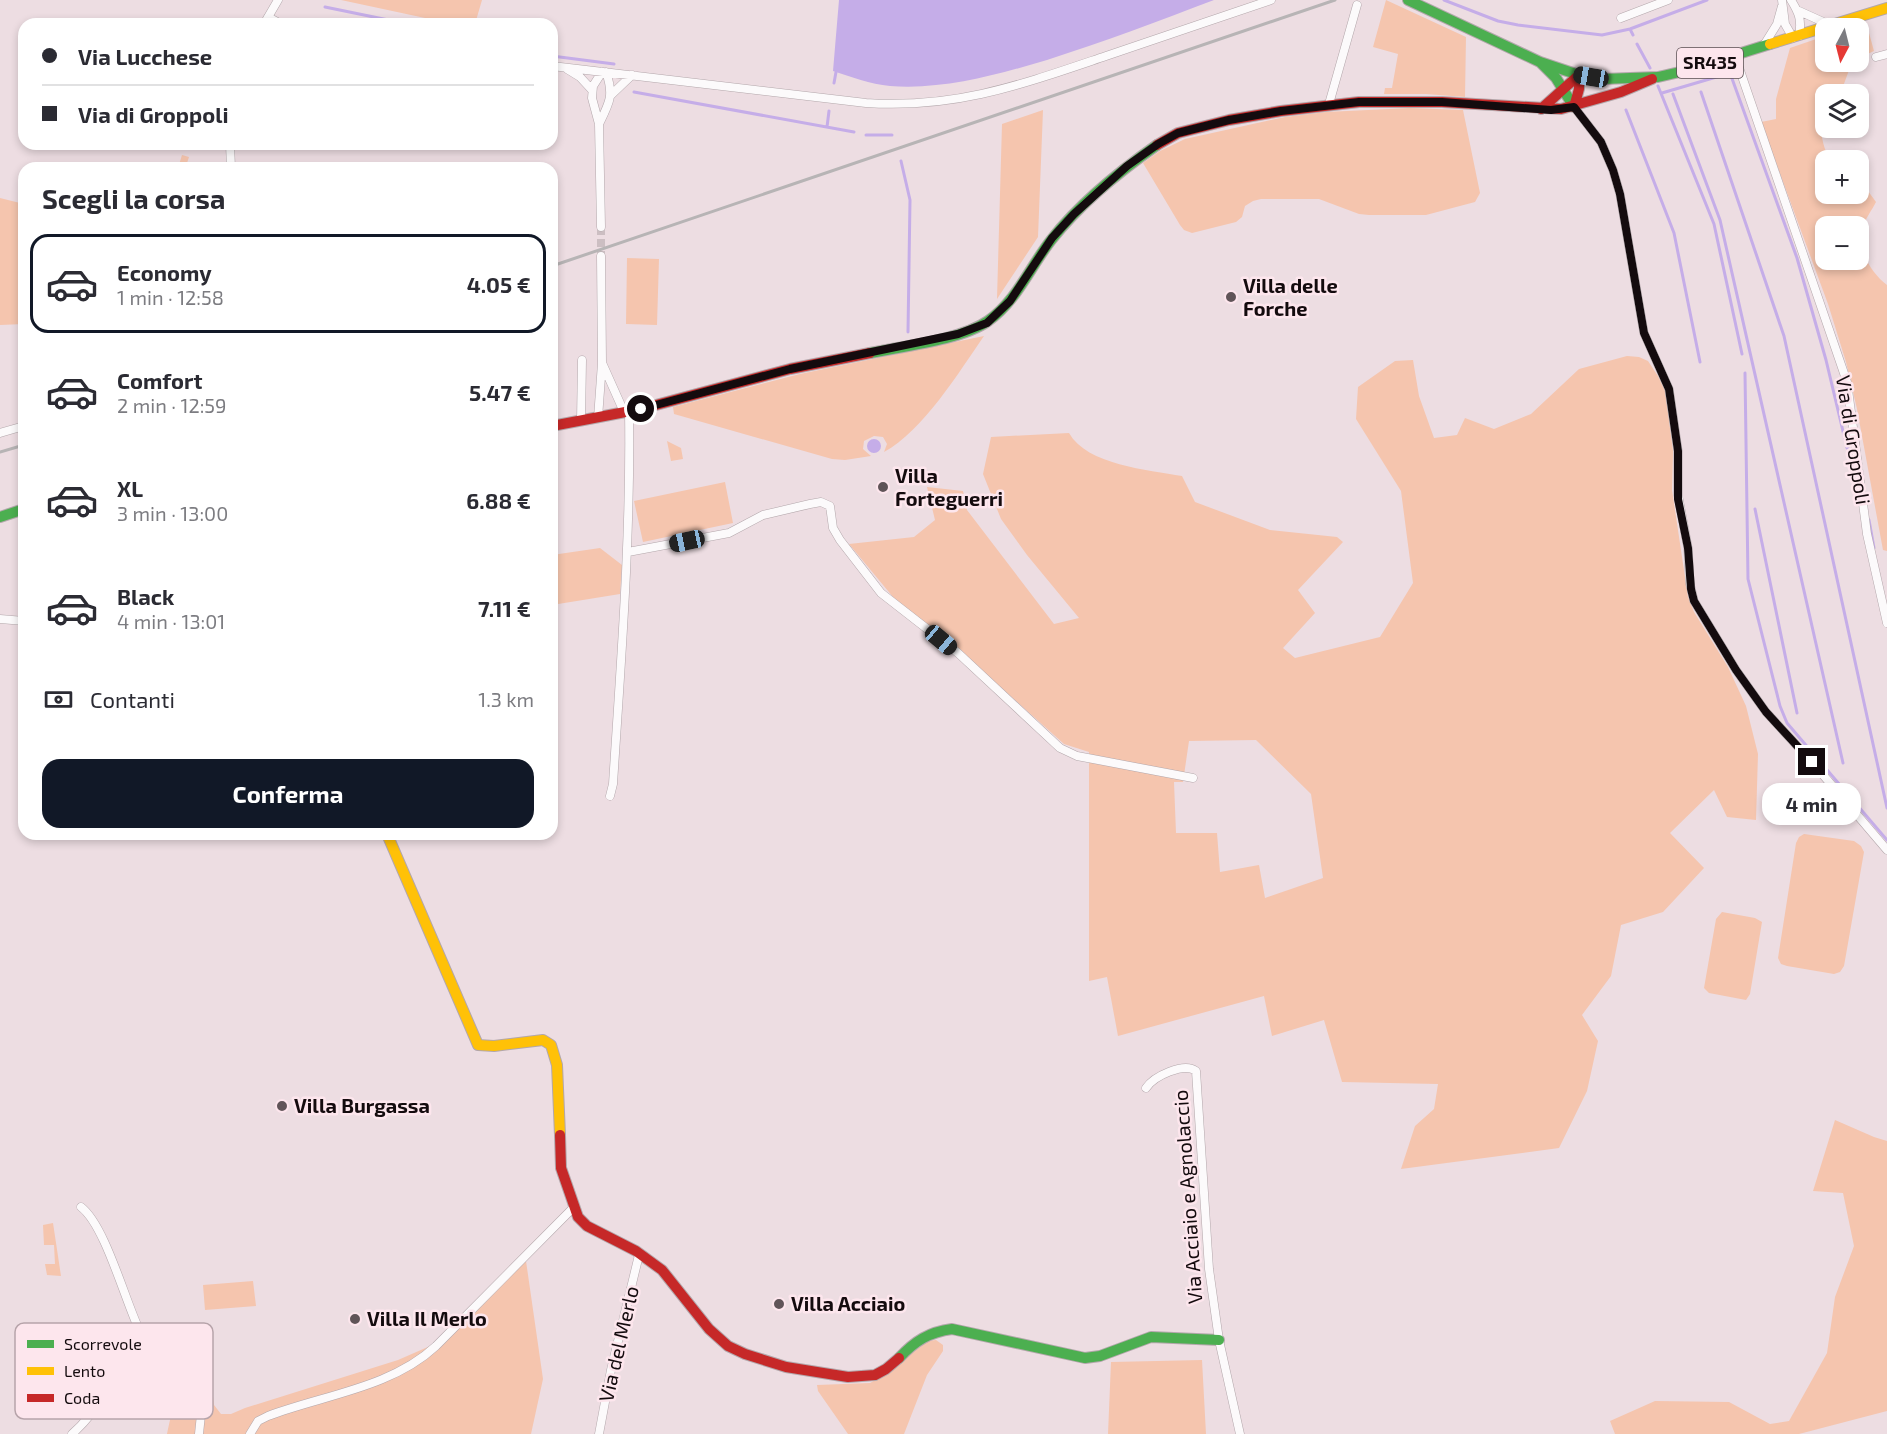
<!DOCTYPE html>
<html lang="it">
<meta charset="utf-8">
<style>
:root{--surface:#fff;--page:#f7f7f7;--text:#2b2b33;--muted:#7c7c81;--line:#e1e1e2;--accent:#111827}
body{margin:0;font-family:"Exo 2",sans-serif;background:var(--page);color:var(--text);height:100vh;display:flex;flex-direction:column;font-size:22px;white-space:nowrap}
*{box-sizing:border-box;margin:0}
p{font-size:20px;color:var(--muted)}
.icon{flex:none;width:33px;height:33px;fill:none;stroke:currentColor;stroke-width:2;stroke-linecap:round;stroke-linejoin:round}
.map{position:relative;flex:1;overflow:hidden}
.details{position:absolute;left:18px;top:162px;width:540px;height:678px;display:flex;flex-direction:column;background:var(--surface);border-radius:18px;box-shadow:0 3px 9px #0003}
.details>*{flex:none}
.guide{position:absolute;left:18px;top:18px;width:540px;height:132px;border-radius:18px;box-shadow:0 3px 9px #0003;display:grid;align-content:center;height:132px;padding:0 24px;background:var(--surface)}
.needle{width:39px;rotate:187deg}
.controls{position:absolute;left:1815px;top:18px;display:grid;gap:12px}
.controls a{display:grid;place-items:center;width:54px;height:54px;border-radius:12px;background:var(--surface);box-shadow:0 3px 9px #0003;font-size:30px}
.end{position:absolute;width:27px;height:27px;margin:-14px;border:8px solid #140b0e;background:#fff;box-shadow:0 0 0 3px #fff}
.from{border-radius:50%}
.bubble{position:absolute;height:42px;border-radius:18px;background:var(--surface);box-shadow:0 3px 9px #0003;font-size:20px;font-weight:700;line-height:42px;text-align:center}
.car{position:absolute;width:18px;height:36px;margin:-18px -9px;border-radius:8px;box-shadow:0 0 4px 2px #0007;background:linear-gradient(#222 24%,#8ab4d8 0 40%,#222 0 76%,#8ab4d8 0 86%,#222 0)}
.guide b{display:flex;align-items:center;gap:21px;height:57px;font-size:22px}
.guide b+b{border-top:2px solid var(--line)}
.guide i{width:15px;height:15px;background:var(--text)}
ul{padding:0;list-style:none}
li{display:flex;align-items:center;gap:18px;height:99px;margin:0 12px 9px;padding:0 12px;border:3px solid transparent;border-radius:18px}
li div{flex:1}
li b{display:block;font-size:22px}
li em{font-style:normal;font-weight:700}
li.selected{border-color:var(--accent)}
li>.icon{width:54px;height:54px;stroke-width:1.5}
h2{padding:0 24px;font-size:27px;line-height:72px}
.pay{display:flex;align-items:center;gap:15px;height:66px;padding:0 24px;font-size:22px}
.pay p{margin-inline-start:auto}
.primary-button{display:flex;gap:12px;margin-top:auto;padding:12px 24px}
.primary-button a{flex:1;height:69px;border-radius:18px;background:var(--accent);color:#fff;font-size:24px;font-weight:700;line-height:69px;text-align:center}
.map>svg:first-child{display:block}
</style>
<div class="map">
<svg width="1887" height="1434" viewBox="0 0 1887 1434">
<rect width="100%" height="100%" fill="#eddde2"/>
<path fill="#f5c5ae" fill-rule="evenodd" d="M 341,0 L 482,0 L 475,24 L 453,24 Z
M 1386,0 L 1466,37 L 1465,97 L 1426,94 L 1384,94 L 1385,88 L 1392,88 L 1398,54 L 1373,47 Z
M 1866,22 L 1874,51 L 1859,58 L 1858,28 L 1846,28 Z
M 1825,36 L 1826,62 L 1852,62 L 1841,92 L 1838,94 L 1826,94 C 1825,103 1822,110 1821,118 C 1820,132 1823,150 1831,160 L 1826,160 L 1826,194 L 1858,194 L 1859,167 L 1868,191 L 1876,202 C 1872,210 1865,219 1863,227 C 1857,249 1870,272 1887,285 L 1887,551 L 1883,550 L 1857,409 L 1846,362 L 1828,304 L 1761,122 L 1776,119 L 1776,99 L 1790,48 ZM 1826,226 L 1858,226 L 1858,260 L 1826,260 Z
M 1410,108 L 1463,110 L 1480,193 L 1475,202 L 1426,215 L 1369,215 L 1359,214 L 1319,199 L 1261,199 L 1253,201 L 1245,206 L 1242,217 L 1236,222 L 1192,233 L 1184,230 L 1180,225 L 1143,163 L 1160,151 L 1185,139 L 1285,117 L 1326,112 Z
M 1043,110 L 1038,237 L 997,299 L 1002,124 Z
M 182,155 L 189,157 L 187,163 L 207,168 L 178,168 Z
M 0,198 L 24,204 L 24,324 L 0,325 Z
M 627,258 L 659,259 L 657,325 L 626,324 Z
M 984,336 C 959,372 923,431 884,452 L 887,444 L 883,437 L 874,436 L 864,441 L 863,449 L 871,456 L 845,460 L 832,459 L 674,414 L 673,407 L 800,374 Z
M 1627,356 L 1639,357 L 1648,361 L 1658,376 L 1665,391 L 1673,451 L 1672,490 L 1688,597 L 1694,612 L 1728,667 L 1746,706 L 1758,754 L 1756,820 L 1727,817 L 1714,790 L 1670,833 L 1704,868 L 1663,912 L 1621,925 L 1611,976 L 1582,1015 L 1598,1041 L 1587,1091 L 1559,1148 L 1401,1169 L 1415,1126 L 1434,1109 L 1438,1084 L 1342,1082 L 1324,1020 L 1272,1036 L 1264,996 L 1118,1036 L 1107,977 L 1089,981 L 1089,752 L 1064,744 L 969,659 L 893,597 L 849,544 L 914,537 L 935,520 L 927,487 L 963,491 L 967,510 L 1054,624 L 1079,618 L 1027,555 L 1001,519 L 983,474 L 991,437 L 1069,433 C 1087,465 1148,470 1182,476 L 1195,502 L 1270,530 L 1337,537 L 1343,542 L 1298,590 L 1315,613 L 1283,648 L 1295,658 L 1380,637 L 1413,583 L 1401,491 L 1356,419 L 1358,387 L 1395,361 L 1413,360 L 1419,396 L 1434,438 L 1457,435 L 1465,418 L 1494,429 L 1531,414 L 1579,369 ZM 1256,740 L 1311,794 L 1323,878 L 1265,898 L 1259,865 L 1220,872 L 1217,833 L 1176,833 L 1174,782 L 1183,782 L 1189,741 Z
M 667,441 L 681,448 L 683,459 L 671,461 Z
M 725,482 L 733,523 L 643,542 L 634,501 Z
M 600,548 L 622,565 L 620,594 L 552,605 L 552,555 Z
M 1804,834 L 1854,841 L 1861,846 L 1864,852 L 1844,966 L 1840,972 L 1834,974 L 1787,966 L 1781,964 L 1778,958 L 1796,843 L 1799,837 Z
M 1722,912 L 1755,918 L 1762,922 L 1750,994 L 1746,1000 L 1709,993 L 1704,988 L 1716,919 Z
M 1835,1120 L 1874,1137 L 1887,1141 L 1887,1411 L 1799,1434 L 1615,1434 L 1610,1421 L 1655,1401 L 1729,1402 L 1770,1424 L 1789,1421 L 1827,1353 L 1835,1297 L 1854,1246 L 1843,1193 L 1813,1191 Z
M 53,1223 L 61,1276 L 47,1275 L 45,1264 L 55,1264 L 54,1245 L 44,1245 L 43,1225 Z
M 526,1261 L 543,1379 L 531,1434 L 167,1434 C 172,1412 182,1359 202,1346 L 205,1347 L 208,1353 L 214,1405 L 221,1414 L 231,1414 L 245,1408 L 398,1360 L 446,1339 L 462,1326 Z
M 253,1281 L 256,1306 L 205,1310 L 203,1285 Z
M 936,1340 L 943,1345 L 943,1351 L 927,1375 L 904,1434 L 848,1434 L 818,1391 L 817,1385 L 870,1383 L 881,1377 L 928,1341 Z
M 1202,1360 L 1206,1434 L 1108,1434 L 1111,1362 Z"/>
<path fill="#c5ade8" d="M 839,0 L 1214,0 C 1159,21 1103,42 1047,60 C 996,75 944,90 890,86 C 870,84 851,77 833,71 Z
M867 446a7 7 0 1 1 14 0a7 7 0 1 1-14 0Z"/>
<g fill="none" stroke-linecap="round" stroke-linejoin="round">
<path stroke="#c5ade8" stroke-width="3" d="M 1444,0 L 1498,21 L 1518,25 L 1602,35 L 1630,29 L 1707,0
M 325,7 L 408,24
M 1630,29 L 1633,35
M 1637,44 L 1650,68
M 552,56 L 614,64
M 834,83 L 836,72
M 1658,86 L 1714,224 L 1742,354
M 634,92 L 854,132
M 1701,92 L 1784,336 L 1887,808
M 1662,93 L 1730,73 L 1797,258 L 1826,360 L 1847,448 L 1855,453
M 1673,94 L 1720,220 L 1843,763
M 1626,110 L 1674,233 L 1700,362
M 827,127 L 829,111
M 866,135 L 892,135
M 901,161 L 910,200 L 908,332
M 1745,373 L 1748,579 L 1780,706 L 1787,723 L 1887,840
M 1755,509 L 1797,713
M 1869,520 L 1874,548"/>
<path stroke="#ccbec2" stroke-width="8" stroke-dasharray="8 4" stroke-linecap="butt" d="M 601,227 L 601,256"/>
<g stroke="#b3a7ab" stroke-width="9">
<path id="street" d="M 1782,0 L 1785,24 L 1793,38
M 1791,0 C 1799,13 1802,20 1799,36
M 1799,11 L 1830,25
M 268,17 L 281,24
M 1621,18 L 1668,0
M 264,24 L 278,0
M 1764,45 L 1777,24 L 1782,6
M 1735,56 L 1847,382 L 1867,534 L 1887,623
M 1876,57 L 1887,54
M 552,66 L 866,103 C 956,109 1023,84 1106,56 C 1161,37 1216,19 1271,0
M 567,69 L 580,77 L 592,90
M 611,95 L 632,75
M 1329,104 L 1357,5
M 1574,107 L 1601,142 L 1613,170 L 1620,194 L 1644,333 L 1669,389 L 1678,451 L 1678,495 L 1688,548 L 1690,584 L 1694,601 L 1736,670 L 1766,712 L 1812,762 L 1887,850
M 599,124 C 610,102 614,95 606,72
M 230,144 L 231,168
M 601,227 L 599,124 L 592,98 L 593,86 L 602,72
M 603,365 L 624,412
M 598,418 L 602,363 L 601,256
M 581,421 L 582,360
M 0,433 L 24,426
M 628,552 L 729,533 L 763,515 L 810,504 L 821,502 L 830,506 L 833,528 L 840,540 L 881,593 L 958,653 L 1060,748 L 1077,756 L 1193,778
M 0,619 L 24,621
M 610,796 L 613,784 C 621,660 631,536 629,411
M 1146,1088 C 1154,1076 1184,1062 1196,1071 L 1209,1269 L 1219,1340 L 1240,1434
M 81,1207 C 106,1226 126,1305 142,1336 C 158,1347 184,1332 198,1347 L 203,1395 L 199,1434
M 72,1434 C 102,1408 123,1365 138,1329
M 250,1434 L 258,1421 L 268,1416 C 323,1395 391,1388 436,1346 L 574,1207
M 599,1434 L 611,1370 L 639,1255"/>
</g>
<g stroke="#b3a7ab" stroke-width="12">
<path id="fast" d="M 1408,0 L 1540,62 L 1579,75 L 1603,79 L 1658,77 L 1684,71 L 1770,44
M 1540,62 L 1556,78 L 1574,107
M 870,353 C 904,346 961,340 988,321 C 1017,301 1031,265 1052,239 C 1081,202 1120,171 1157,145
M 0,517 L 24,509
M 899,1358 C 915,1341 929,1332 952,1329 L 1085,1358 L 1100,1356 L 1151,1337 L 1219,1340"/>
</g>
<g stroke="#b3a7ab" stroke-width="12">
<path id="slow" d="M 1770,44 L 1887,8
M 387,834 L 478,1045 L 494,1046 L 543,1040 L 551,1045 L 557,1065 L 560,1135"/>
</g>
<g stroke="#b3a7ab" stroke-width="12">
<path id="jam" d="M 1541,109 L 1579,75 L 1579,89 L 1574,107
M 1157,145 L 1178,133 L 1229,120 L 1281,111 L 1359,102 L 1442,102 L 1561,109 L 1621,92 L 1652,79
M 552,426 L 641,409 L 790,369 L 870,353
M 560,1135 L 561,1168 L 578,1217 L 587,1226 L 636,1251 L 662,1270 L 709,1329 L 728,1346 L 745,1354 L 786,1367 L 848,1377 L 875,1375 L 886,1369 L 899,1358"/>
</g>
<use href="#street" stroke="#fcfafb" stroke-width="8"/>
<use href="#fast" stroke="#4caf50" stroke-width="10"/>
<use href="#slow" stroke="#ffc107" stroke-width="10"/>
<use href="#jam" stroke="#c62828" stroke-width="10"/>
<path stroke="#b7b4b5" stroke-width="3" d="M 552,266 L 1335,0
M 0,452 L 24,445"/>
</g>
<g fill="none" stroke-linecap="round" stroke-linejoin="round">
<path stroke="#140b0e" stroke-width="8" d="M 641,409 L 790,369 L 958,334 L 987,323 L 1010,301 L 1052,238 L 1074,214 L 1127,166 L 1158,144 L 1178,133 L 1229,120 L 1281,111 L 1359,102 L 1442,102 L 1551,110 L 1574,107 L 1601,142 L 1613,170 L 1620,194 L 1644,333 L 1669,389 L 1678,451 L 1678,499 L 1688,548 L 1691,589 L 1694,601 L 1736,670 L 1766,712 L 1812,762"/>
</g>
<g fill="#605458" stroke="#fde6ed" stroke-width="2">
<circle cx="1231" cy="297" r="6"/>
<circle cx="883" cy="487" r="6"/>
<circle cx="282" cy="1106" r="6"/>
<circle cx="779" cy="1304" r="6"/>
<circle cx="355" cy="1319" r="6"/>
</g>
<g text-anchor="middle" stroke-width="5" stroke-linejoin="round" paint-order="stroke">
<rect fill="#fde6ed" stroke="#5a4d51" stroke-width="1.5" x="1677" y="48" width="66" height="30" rx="4.5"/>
<g font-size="18" font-weight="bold" fill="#140b0e">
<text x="1710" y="69">SR435</text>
</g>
<g font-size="20" font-weight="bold" fill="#140b0e" stroke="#fde6ed" text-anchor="start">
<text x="1243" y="293">Villa delle<tspan x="1243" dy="23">Forche</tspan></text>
<text x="895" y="483">Villa<tspan x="895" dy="23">Forteguerri</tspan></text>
<text x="294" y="1113">Villa Burgassa</text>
<text x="791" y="1311">Villa Acciaio</text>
<text x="367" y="1326">Villa Il Merlo</text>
</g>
<g font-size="20" fill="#140b0e" stroke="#fde6ed">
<text transform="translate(1853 440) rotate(81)" y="7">Via di Groppoli</text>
<text transform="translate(1188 1197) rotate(-94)" y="7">Via Acciaio e Agnolaccio</text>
<text transform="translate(619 1344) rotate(-77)" y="7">Via del Merlo</text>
</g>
</g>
<rect x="15" y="1323" width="198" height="96" rx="9" fill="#fde6ed" stroke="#b7a4aa" stroke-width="1.5"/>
<rect x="27" y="1340" width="27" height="8" fill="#4caf50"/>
<rect x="27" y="1367" width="27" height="8" fill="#ffc107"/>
<rect x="27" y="1394" width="27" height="8" fill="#c62828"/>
<g font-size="16" fill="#140b0e">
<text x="64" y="1350">Scorrevole</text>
<text x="64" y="1377">Lento</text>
<text x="64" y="1404">Coda</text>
</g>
</svg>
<div class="controls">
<a><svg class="needle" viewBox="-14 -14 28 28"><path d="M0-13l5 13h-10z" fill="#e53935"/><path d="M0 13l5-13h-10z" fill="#7c7c81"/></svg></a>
<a><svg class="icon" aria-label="layers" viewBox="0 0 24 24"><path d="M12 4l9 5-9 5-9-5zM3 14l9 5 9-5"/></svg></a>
<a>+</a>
<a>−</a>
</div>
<i class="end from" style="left:641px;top:409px"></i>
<i class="end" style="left:1812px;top:762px"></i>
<div class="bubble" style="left:1762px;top:783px;width:99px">4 min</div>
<i class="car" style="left:1591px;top:77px;rotate:280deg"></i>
<i class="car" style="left:687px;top:541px;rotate:258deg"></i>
<i class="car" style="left:941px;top:640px;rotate:130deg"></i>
<div class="guide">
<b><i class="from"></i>Via Lucchese</b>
<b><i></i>Via di Groppoli</b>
</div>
<section class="details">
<h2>Scegli la corsa</h2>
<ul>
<li class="selected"><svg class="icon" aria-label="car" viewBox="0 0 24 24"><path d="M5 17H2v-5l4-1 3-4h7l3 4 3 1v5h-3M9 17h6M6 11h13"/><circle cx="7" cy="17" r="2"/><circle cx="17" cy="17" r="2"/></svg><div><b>Economy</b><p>1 min · 12:58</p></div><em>4.05 €</em></li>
<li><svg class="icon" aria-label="car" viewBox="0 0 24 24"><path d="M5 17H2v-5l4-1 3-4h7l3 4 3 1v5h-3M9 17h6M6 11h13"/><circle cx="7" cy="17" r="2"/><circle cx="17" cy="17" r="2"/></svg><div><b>Comfort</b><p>2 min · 12:59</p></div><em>5.47 €</em></li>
<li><svg class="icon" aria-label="car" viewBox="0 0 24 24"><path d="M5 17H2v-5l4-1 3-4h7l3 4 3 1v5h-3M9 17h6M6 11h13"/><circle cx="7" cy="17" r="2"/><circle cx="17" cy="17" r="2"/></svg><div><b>XL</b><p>3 min · 13:00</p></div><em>6.88 €</em></li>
<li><svg class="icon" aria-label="car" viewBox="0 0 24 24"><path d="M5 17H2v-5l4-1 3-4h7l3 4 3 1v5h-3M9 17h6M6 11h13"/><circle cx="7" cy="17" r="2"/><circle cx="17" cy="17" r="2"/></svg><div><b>Black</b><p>4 min · 13:01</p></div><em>7.11 €</em></li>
</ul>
<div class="pay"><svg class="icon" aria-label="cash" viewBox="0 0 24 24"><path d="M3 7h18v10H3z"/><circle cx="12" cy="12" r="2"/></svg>Contanti<p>1.3 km</p></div>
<div class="primary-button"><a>Conferma</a></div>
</section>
</div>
